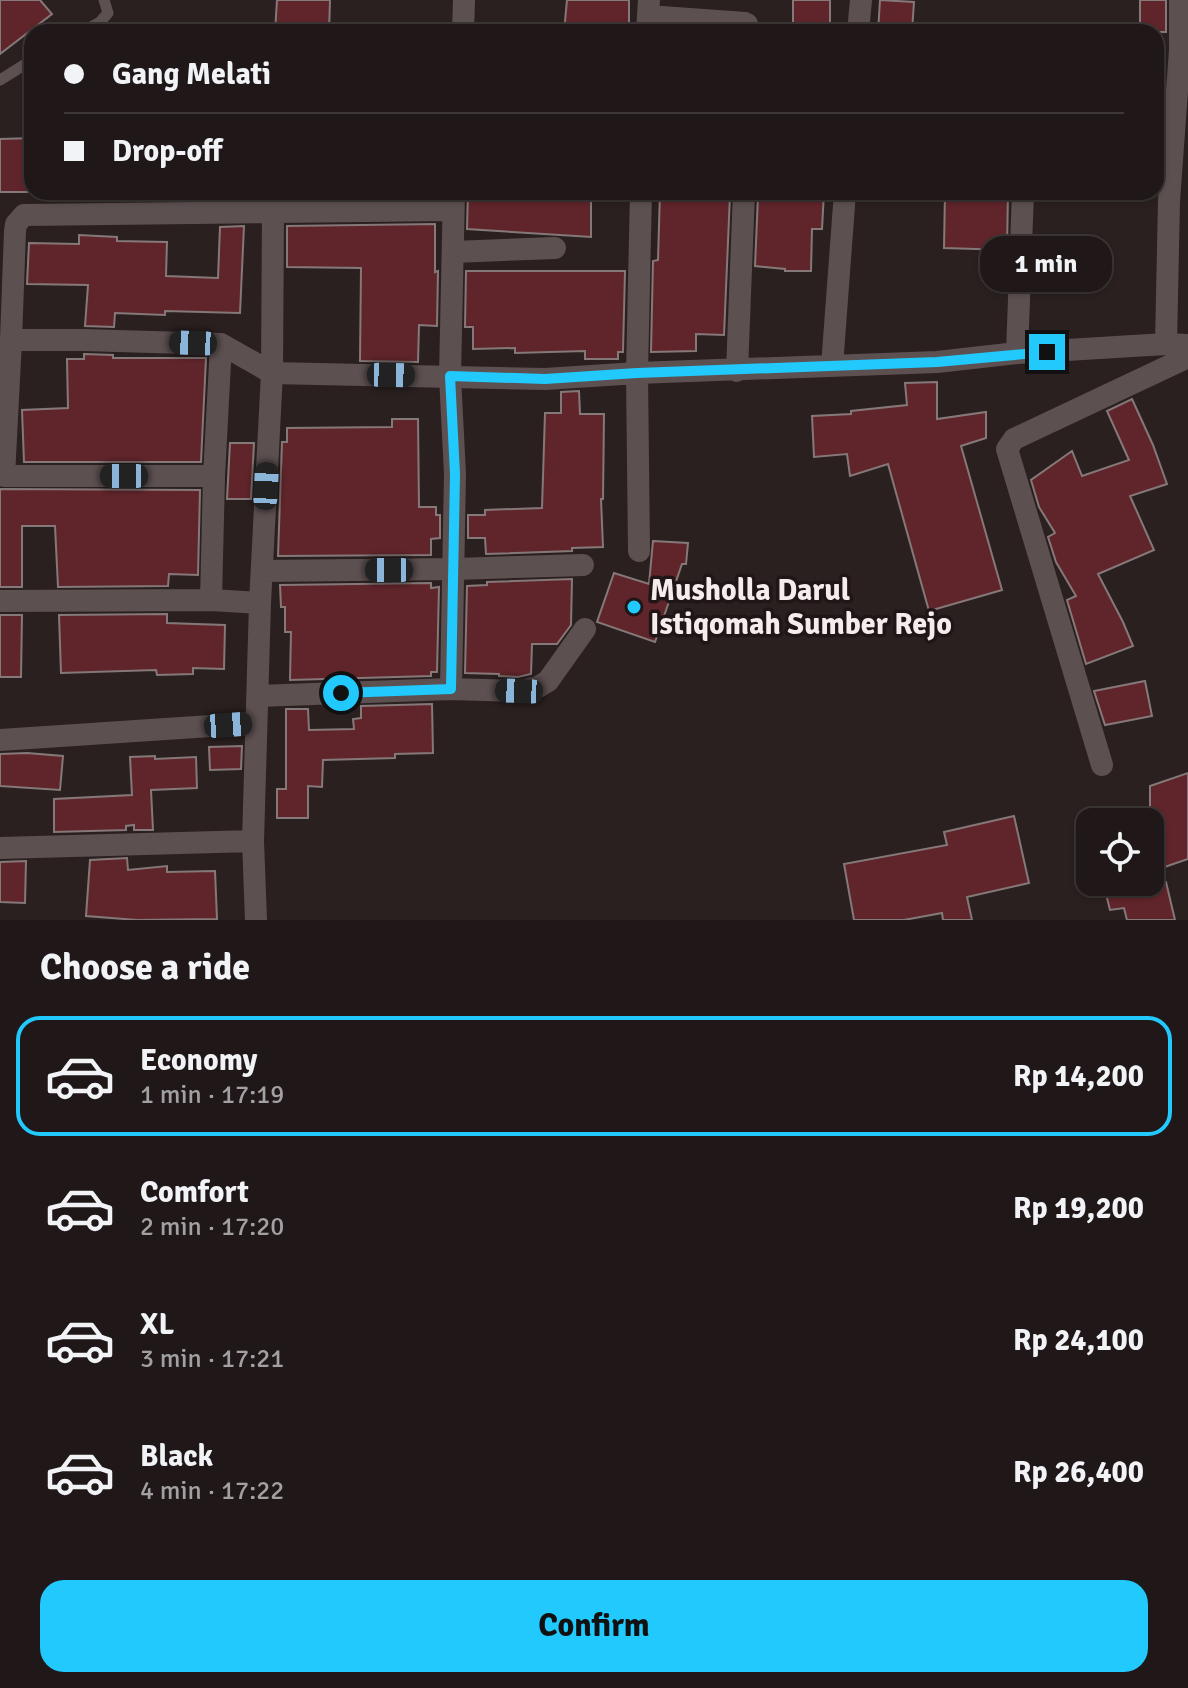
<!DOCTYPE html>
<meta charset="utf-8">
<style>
:root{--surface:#201818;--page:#282121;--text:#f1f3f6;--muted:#a2a0a2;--line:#3d3737;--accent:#21c9fd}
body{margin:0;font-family:Signika,sans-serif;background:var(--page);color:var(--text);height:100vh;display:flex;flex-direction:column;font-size:30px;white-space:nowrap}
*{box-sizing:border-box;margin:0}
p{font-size:26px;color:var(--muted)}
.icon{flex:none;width:44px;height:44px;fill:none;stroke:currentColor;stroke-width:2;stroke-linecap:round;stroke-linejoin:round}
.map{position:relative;height:920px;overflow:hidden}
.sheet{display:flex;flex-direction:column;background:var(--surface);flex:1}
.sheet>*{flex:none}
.hud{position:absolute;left:24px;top:24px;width:1140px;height:176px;border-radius:24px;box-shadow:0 2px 6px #0004,0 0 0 2px var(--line);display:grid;align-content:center;height:176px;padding:0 40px;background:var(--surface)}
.fabs{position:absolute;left:1076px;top:808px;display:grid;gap:16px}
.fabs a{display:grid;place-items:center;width:88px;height:88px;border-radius:16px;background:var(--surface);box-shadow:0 2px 6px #0004,0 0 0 2px var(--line);font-size:40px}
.end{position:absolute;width:36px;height:36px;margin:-18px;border:10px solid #21c9fd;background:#111;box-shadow:0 0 0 4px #111}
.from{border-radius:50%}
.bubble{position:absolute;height:56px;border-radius:24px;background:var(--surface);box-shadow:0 2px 6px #0004,0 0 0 2px var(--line);font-size:26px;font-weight:700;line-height:56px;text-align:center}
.car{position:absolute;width:24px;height:48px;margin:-24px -12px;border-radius:10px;box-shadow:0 0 6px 2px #0007;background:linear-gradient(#222 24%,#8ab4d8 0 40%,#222 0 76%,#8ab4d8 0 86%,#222 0)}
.hud b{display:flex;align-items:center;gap:28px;height:76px;font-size:30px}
.hud b+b{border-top:2px solid var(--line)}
.hud i{width:20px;height:20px;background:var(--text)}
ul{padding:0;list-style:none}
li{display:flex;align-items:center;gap:24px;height:120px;margin:0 16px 12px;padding:0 24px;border:4px solid transparent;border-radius:24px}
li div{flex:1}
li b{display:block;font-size:30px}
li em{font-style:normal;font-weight:700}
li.current{border-color:var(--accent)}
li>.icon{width:72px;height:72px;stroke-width:1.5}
h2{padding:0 40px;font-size:36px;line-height:96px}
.primary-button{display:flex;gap:16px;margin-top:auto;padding:16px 40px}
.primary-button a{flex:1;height:92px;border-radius:24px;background:var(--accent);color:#111;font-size:32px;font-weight:700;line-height:92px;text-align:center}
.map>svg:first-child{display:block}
</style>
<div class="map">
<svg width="1188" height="920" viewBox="0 0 1188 920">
<rect width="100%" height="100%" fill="#2b2020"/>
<path fill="#60252b" stroke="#857878" stroke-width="2" d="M 0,0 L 40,0 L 52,14 L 0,54 Z
M 277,0 L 330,0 L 329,32 L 275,32 Z
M 567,0 L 629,0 L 629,32 L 564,32 Z
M 793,0 L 830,0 L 830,32 L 793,32 Z
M 880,0 L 914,2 L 912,32 L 878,32 Z
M 1140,0 L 1166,0 L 1166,32 L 1140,32 Z
M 32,138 L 32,192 L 0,192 L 0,139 Z
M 221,192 L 245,192 L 245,198 L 221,199 Z
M 468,192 L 496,192 L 495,196 L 555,199 L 555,196 L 570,196 L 570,192 L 591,192 L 591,237 L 467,229 Z
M 660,192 L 727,192 L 727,195 L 730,195 L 724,335 L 696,334 L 696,351 L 651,352 L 653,261 L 658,260 Z
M 789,192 L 824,192 L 822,229 L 812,229 L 811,271 L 785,271 L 785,269 L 755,266 L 758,196 L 789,198 Z
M 945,192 L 1008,192 L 1007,250 L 944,248 Z
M 435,224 L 435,272 L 438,271 L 437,326 L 419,325 L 418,362 L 360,361 L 361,268 L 287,267 L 287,226 Z
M 244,226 L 240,313 L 165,311 L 165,315 L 115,313 L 114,327 L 85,326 L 88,285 L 27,284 L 29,243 L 79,244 L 79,235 L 117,237 L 117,241 L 167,242 L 166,276 L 218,278 L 220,227 Z
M 466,271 L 625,271 L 623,352 L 618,352 L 618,359 L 585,359 L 585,351 L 515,353 L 515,348 L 473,349 L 473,327 L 465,327 Z
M 84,354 L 113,355 L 113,358 L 206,358 L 201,462 L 24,462 L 22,410 L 68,408 L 67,359 L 84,359 Z
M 937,382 L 937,419 L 986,412 L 986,438 L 961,446 L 1002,590 L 929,611 L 888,464 L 850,476 L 847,454 L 814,457 L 812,416 L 851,414 L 851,411 L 907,405 L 905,383 Z
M 579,391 L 580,414 L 604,414 L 603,499 L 601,499 L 603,547 L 572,548 L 572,551 L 486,554 L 485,538 L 468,538 L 468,515 L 485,515 L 485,510 L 542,508 L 545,413 L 561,413 L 561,392 Z
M 1132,399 L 1153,445 L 1167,484 L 1130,496 L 1154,550 L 1098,574 L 1123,622 L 1133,646 L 1086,664 L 1067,600 L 1076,596 L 1056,562 L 1048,537 L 1055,533 L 1039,507 L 1031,480 L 1072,451 L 1082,476 L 1129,460 L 1107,411 Z
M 392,419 L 418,419 L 419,507 L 436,507 L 436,515 L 440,515 L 440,538 L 431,539 L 431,555 L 278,556 L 282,442 L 287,442 L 287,428 L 392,427 Z
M 230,443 L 254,443 L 251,499 L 227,499 Z
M 0,489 L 200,490 L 198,575 L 169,574 L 168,586 L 58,587 L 55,526 L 22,526 L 22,587 L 0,587 Z
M 653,541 L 688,543 L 686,564 L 682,564 L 655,642 L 597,622 L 614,573 L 649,584 Z
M 572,579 L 571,625 L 557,644 L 532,644 L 531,674 L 518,677 L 499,676 L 499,674 L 465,673 L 467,586 L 487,585 L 487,582 Z
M 431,583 L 431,588 L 439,587 L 437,672 L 431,672 L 431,676 L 290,680 L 291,632 L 285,632 L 285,607 L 281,607 L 280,585 Z
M 167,614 L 167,623 L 225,625 L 224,669 L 193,668 L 193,674 L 157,675 L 156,670 L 61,673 L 59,615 Z
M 0,615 L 22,615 L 21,677 L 0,677 Z
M 1145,681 L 1152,716 L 1105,725 L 1094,691 Z
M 432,704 L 433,753 L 395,754 L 395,758 L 323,760 L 322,787 L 308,786 L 308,818 L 277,818 L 277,789 L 286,789 L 286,709 L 308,709 L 309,730 L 354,729 L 353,719 L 361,718 L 361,706 Z
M 242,746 L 241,769 L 210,770 L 209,747 Z
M 27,753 L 63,756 L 60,790 L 0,786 L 0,754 Z
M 155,756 L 155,759 L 196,757 L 197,788 L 151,790 L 153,830 L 134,830 L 134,825 L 126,826 L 126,830 L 54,832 L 54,799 L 132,795 L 130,757 Z
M 1188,773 L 1188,859 L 1150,872 L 1150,786 Z
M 1014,816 L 1029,883 L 967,897 L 972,920 L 943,920 L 942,913 L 904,920 L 854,920 L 844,864 L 947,845 L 944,832 Z
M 127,858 L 128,870 L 167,866 L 167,872 L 215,871 L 217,919 L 137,920 L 86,916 L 90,860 Z
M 26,861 L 25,903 L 0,902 L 0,862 Z
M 1103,882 L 1166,882 L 1175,920 L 1127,920 L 1124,908 L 1110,910 Z"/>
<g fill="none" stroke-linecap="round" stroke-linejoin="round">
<path stroke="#5d5051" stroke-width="11" d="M 82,32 L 100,22 L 108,13 L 104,0
M 0,80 L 32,60"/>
<path stroke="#5d5051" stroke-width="22" d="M 648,16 L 745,23 L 747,24 L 748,32
M 463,32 L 464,0
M 647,32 L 649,0
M 858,32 L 861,0
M 453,252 L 555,248
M 11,340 L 15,231 L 16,224 L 24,215 L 453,210
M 1166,344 L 1169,201 L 1180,50 L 1180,0
M 1017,353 L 1023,192
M 832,366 L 845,192
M 737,371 L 744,192
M 272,373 L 273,212
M 214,476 L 4,476 L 11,340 L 83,340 L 221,344 L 272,373
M 639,551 L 637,373 L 641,192
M 262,571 L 453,569 L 583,565
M 211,600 L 214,476 L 221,344
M 0,601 L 211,600 L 260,603
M 451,689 L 455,474 L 450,376 L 454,192
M 258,696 L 451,689 L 519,691 L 538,687 L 548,681 L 585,629
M 0,740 L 256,723
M 1102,765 L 1007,449 L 1014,439 L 1188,357
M 253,841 L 256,920
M 0,848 L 253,841 L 260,603 L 272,373 L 545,379 L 637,373 L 937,362 L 1017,353 L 1166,344 L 1188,345"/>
</g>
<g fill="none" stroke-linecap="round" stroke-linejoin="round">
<path stroke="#21c9fd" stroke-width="10" d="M 341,693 L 451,689 L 455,474 L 450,376 L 545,379 L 637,373 L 937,362 L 1047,352"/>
</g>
<circle fill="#21c9fd" stroke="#211617" stroke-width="3" cx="634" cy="607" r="8"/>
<g text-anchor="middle" stroke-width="7" stroke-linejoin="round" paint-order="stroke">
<g font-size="30" font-weight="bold" fill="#f5eded" stroke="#211617" text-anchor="start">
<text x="650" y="600">Musholla Darul<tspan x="650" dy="34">Istiqomah Sumber Rejo</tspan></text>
</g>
</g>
</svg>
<div class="fabs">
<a><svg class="icon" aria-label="locate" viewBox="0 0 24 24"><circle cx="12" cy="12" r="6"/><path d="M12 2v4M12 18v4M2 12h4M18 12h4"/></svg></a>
</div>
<i class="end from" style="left:341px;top:693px"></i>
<i class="end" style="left:1047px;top:352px"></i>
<div class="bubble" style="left:980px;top:236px;width:132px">1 min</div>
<i class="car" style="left:193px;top:343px;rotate:272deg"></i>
<i class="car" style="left:391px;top:375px;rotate:91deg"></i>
<i class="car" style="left:124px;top:476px;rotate:270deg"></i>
<i class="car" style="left:266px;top:486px;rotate:3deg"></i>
<i class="car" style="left:389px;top:570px;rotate:270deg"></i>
<i class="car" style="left:519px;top:691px;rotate:272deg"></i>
<i class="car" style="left:228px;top:725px;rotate:86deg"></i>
<div class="hud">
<b><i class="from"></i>Gang Melati</b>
<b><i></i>Drop-off</b>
</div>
</div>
<section class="sheet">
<h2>Choose a ride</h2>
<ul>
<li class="current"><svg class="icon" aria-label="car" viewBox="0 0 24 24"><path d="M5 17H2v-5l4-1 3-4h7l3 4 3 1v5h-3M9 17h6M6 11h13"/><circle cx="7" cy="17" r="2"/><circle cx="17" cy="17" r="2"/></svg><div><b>Economy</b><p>1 min · 17:19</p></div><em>Rp 14,200</em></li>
<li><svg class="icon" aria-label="car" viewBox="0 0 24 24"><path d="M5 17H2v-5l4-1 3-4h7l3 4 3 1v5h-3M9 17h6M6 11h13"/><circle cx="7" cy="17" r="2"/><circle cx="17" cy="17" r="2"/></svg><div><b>Comfort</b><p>2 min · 17:20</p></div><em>Rp 19,200</em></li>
<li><svg class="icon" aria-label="car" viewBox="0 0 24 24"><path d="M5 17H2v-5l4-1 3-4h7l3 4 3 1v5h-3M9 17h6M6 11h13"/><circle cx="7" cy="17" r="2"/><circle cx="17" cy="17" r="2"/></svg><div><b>XL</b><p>3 min · 17:21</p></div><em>Rp 24,100</em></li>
<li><svg class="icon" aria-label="car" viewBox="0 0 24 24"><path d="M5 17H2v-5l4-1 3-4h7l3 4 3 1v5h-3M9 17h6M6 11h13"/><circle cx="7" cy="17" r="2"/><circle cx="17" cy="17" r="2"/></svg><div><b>Black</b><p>4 min · 17:22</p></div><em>Rp 26,400</em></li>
</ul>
<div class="primary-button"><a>Confirm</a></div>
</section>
